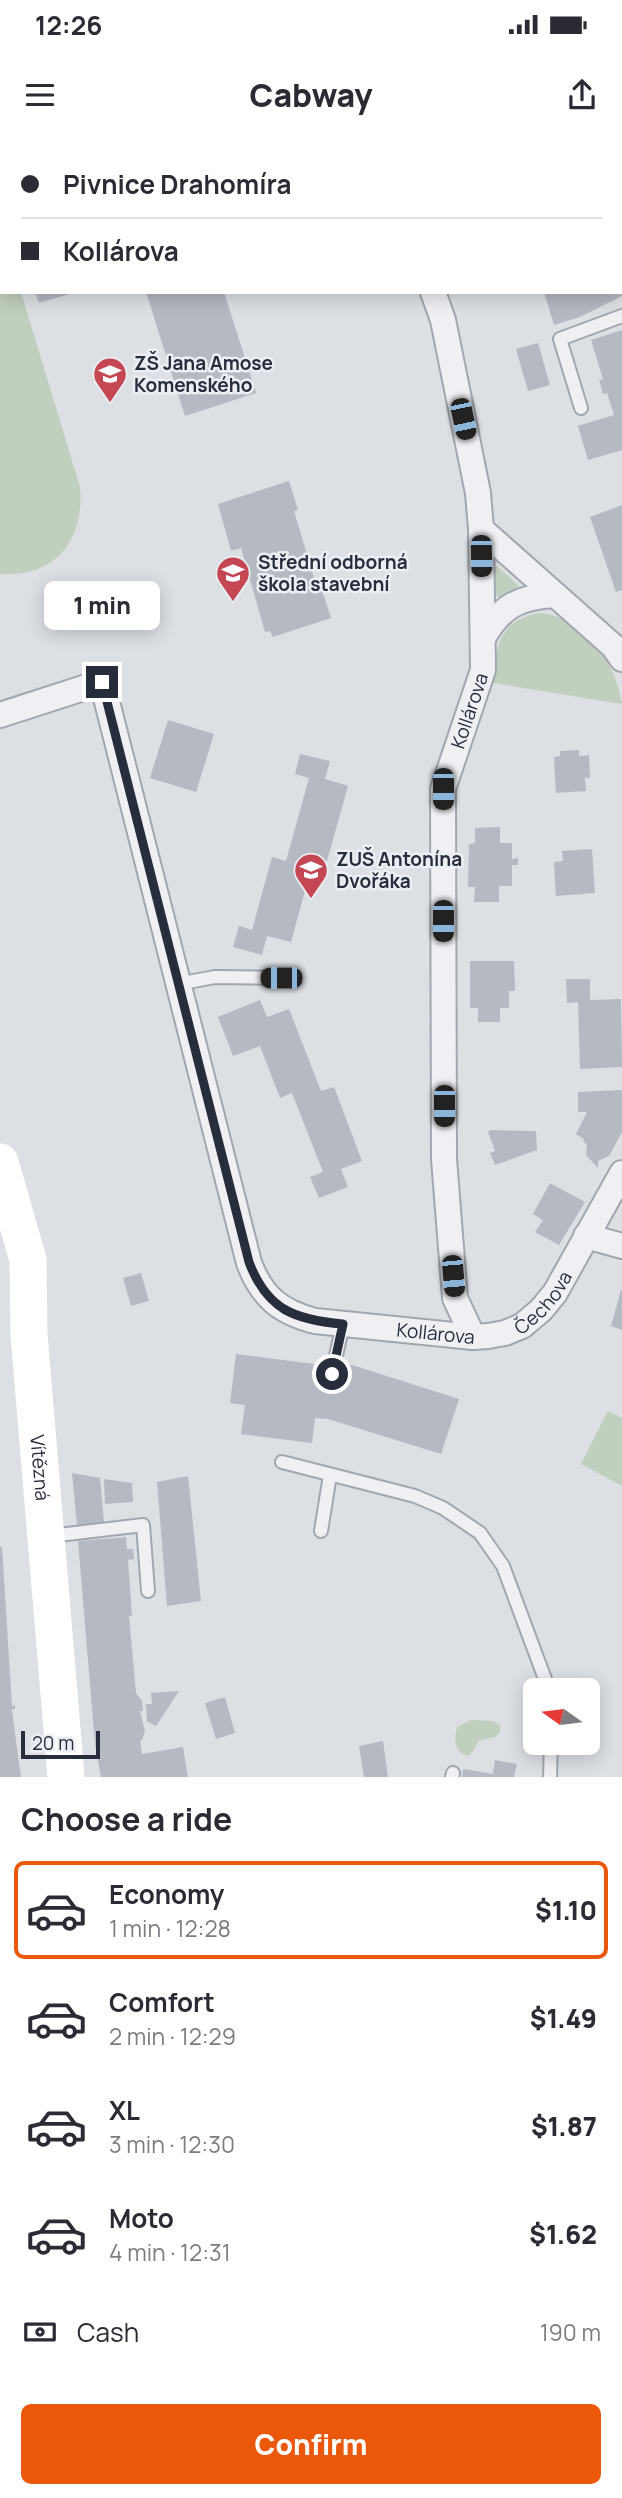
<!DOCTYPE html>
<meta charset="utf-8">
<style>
:root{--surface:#fff;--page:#f2f2f3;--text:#2b2b33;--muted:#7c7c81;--line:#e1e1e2;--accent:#ea580c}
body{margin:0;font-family:Manrope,sans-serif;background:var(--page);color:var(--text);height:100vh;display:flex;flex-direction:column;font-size:26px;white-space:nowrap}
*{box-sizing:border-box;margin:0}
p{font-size:23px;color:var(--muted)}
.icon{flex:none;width:38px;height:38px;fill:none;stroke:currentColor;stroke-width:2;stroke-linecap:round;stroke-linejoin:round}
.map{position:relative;height:1637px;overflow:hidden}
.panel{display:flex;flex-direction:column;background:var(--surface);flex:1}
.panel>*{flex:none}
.banner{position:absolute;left:0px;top:0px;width:623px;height:154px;box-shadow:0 4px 18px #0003;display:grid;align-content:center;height:154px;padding:0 21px;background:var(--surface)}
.needle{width:46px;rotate:284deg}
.fabs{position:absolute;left:523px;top:1538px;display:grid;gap:14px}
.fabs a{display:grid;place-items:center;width:77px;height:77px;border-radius:10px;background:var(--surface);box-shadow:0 4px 18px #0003;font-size:35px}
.scale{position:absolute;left:21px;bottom:18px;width:79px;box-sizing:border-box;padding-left:7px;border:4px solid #272d3b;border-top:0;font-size:19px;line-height:24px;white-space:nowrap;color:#272d3b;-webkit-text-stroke:5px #ebeef3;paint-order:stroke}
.end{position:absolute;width:32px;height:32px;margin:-16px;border:9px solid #272d3b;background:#fff;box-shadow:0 0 0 4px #fff}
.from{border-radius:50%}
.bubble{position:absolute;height:49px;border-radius:10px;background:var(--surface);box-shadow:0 4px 18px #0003;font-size:23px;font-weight:800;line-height:49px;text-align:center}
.car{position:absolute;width:21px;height:42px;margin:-21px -10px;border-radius:9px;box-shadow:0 0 5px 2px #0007;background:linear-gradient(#222 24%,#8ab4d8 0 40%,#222 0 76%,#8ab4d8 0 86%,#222 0)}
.banner b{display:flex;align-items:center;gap:24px;height:66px;font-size:26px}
.banner b+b{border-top:2px solid var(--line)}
.banner i{width:18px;height:18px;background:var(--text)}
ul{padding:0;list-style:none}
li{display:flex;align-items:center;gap:21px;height:98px;margin:0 14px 10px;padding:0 7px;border:4px solid transparent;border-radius:10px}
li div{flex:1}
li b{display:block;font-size:26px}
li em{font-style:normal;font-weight:800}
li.on{border-color:var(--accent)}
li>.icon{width:63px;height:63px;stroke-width:1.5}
h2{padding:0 21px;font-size:32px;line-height:84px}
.pay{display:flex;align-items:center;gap:18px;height:77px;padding:0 21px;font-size:26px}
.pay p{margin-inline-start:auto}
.button{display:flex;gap:14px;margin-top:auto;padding:14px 21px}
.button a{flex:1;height:80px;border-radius:10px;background:var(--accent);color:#fff;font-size:28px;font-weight:800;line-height:80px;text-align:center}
.status{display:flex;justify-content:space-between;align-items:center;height:49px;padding:0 35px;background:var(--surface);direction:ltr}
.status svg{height:19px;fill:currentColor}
header{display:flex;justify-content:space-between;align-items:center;height:91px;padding:0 21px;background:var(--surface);font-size:32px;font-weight:800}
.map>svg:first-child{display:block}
</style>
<div class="status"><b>12:26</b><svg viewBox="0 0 49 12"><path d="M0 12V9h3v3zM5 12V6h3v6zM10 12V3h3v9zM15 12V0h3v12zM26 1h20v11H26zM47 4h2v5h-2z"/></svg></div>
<header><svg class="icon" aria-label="menu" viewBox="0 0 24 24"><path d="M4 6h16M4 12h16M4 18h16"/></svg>Cabway<svg class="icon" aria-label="share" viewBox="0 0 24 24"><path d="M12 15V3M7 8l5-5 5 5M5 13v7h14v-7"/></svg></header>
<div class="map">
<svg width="622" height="1637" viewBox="0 0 622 1637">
<rect width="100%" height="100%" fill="#dce0e5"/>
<path fill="#c1cfbe" d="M 0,104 L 2,152 L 21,152 L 80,347 C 85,400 55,438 0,434 Z
M 497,426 L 519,446 L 501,458 L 495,455 L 494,428 Z
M 541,473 C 586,479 615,521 622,564 L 493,543 C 495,507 499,479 541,473 Z
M 608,1271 L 622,1278 L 622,1346 L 581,1324 Z
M 471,1580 L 492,1581 L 500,1585 L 500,1593 L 495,1597 L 478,1601 L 474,1610 L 468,1616 C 454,1612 454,1600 457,1587 Z"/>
<path fill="#b4b9c2" d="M 35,152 L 72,152 L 73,153 L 39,163 Z
M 146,152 L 224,152 L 256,253 L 185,276 Z
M 544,152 L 622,152 L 622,156 L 580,177 L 554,185 Z
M 622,190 L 622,310 L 588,320 L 578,286 L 614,275 L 607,253 L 603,254 L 599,240 L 603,239 L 591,200 Z
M 538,203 L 550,245 L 528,251 L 516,209 Z
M 289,341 L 298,370 L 294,371 L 318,451 L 322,450 L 331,478 L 273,497 L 270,491 L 265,492 L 241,408 L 231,411 L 218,364 Z
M 622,365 L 622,450 L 616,452 L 590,377 Z
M 168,580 L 214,594 L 196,652 L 150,638 Z
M 579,610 L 579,616 L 589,615 L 590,638 L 585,638 L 586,651 L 556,653 L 554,617 L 560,616 L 560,611 Z
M 300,614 L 330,621 L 325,639 L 348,646 L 327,721 L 314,718 L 291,802 L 267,796 L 262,815 L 233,807 L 239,786 L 252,790 L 272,717 L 286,721 L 309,638 L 295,634 Z
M 500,687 L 500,703 L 512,703 L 512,719 L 518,718 L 518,725 L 512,725 L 512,746 L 499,746 L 499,762 L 474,762 L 475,747 L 468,747 L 469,704 L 475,703 L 475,688 Z
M 592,709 L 595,753 L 556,756 L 554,722 L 563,721 L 562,711 Z
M 470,821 L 514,821 L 515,851 L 509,851 L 509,868 L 500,868 L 500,882 L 478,882 L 478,868 L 470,868 Z
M 566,839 L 590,839 L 590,860 L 621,859 L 622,927 L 580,929 L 578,862 L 567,863 Z
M 260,860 L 267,877 L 289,869 L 321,951 L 334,947 L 362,1021 L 341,1029 L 348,1047 L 319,1058 L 310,1037 L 323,1032 L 292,953 L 280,958 L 260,906 L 233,916 L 218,877 Z
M 622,950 L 622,992 L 609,1016 L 598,1021 L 598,1028 L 586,1015 L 587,1005 L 583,1001 L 584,999 L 576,994 L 587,972 L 578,972 L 578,952 Z
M 490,990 L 536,991 L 537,1010 L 495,1025 L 490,1013 L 495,1011 L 488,992 Z
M 550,1043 L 585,1062 L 559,1105 L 535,1092 L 543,1080 L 533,1074 Z
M 141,1133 L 149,1161 L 131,1166 L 123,1138 Z
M 621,1150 L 622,1150 L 622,1190 L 611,1186 Z
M 236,1214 L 322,1225 L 321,1232 L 345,1237 L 349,1224 L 459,1259 L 441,1314 L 328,1279 L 315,1278 L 312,1303 L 241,1294 L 245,1265 L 230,1263 Z
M 72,1333 L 100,1338 L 104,1383 L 77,1385 Z
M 188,1336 L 201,1461 L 167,1466 L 157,1342 Z
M 104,1339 L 132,1343 L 133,1362 L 105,1364 Z
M 126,1397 L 127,1409 L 133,1409 L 134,1419 L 128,1420 L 132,1476 L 129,1476 L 136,1553 L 142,1561 L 143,1571 L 140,1571 L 145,1591 L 142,1600 L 140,1600 L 142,1614 L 183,1607 L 188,1637 L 101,1637 L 95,1604 L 78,1401 Z
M 0,1407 L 2,1407 L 12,1566 L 15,1565 L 15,1569 L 12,1569 L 13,1579 L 21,1637 L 0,1637 Z
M 179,1551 L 156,1586 L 147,1581 L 146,1564 L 152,1564 L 151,1553 Z
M 225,1557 L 235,1593 L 216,1599 L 205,1563 Z
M 383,1601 L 388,1637 L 364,1637 L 359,1606 Z
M 495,1620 L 517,1624 L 514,1637 L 462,1637 L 463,1629 L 493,1634 Z"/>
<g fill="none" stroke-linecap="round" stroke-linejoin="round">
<g stroke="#a2a7af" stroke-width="16">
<path id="lane" d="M 581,268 L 560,199 L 622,176
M 177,844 L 215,837 L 281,838
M 332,1234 L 343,1184
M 282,1322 L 415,1356 L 443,1368 L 480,1393 L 503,1426 L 545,1539 L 547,1550
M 321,1391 L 330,1335
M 50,1396 L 143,1385 L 148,1451
M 452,1637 L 453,1633
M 550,1637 L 551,1603"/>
</g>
<g stroke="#a2a7af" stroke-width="28">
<g id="street">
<path d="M 381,0 L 382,2"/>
<path d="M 611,0 L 612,2"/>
<path d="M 621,19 L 622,20"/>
<path d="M 433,152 L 443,180 L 478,353 L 481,389 L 613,506 L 622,519"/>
<path d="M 483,498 C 501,466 519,457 555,455"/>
<path id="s1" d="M 0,575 L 102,542 L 249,1123 C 262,1157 280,1172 315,1181 L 473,1197 L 488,1196 L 505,1193 L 522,1186 L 541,1170 L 555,1153 L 622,1033"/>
<path d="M 586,1096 L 622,1106"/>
<path id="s2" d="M 473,1197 L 455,1158 L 444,1019 L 443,649 L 483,530 L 481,389"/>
</g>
</g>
<use href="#lane" stroke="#eff0f4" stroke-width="12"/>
<use href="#street" stroke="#eff0f4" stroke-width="24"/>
<path stroke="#fff" stroke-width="37" id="s3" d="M 0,1022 L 28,1120 L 29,1195 L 66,1637"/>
</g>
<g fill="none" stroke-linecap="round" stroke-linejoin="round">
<path stroke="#272d3b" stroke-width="9" d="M 102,542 L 249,1122 C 267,1170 295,1180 343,1184 L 332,1234"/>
</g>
<defs>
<g id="school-pin" transform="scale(1.75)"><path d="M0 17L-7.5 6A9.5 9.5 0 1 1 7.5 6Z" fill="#c54754" stroke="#ebeef3"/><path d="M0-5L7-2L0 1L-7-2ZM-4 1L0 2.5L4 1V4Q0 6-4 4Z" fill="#fff"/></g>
<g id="university-pin" transform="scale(1.75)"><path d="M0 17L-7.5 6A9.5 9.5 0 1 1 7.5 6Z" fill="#c54754" stroke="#ebeef3"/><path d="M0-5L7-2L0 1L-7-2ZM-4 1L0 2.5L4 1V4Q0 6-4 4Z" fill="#fff"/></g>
</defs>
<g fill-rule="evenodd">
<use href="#school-pin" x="110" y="234"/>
<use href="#university-pin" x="233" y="433"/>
<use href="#school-pin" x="311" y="730"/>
</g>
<g text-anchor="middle" stroke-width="5" stroke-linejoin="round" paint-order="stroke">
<g font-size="19" font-weight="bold" fill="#272d3b" stroke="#ebeef3" text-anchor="start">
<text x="134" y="230">ZŠ Jana Amose<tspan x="134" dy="22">Komenského</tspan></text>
<text x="258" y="429">Střední odborná<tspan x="258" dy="22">škola stavební</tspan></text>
<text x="336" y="726">ZUŠ Antonína<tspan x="336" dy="22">Dvořáka</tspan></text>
</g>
<g font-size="19" fill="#272d3b" stroke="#ebeef3">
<text dy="7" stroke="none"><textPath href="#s2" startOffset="635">Kollárova</textPath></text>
<text dy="7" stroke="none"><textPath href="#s1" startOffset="1040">Čechova</textPath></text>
<text dy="7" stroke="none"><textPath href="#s1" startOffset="920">Kollárova</textPath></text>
<text dy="7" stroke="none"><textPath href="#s3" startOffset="310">Vítězná</textPath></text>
</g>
</g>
</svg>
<div class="fabs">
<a><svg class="needle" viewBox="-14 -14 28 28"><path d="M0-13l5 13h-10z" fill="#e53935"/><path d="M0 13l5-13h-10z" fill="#7c7c81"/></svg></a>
</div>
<div class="scale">20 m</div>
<i class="end from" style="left:332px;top:1234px"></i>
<i class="end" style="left:102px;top:542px"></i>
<div class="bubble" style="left:44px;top:441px;width:116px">1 min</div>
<i class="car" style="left:463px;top:279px;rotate:168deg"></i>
<i class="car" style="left:481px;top:416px;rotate:179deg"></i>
<i class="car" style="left:443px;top:649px;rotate:180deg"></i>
<i class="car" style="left:443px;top:781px;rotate:180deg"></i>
<i class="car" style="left:281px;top:838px;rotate:270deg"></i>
<i class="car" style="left:444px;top:966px;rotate:180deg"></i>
<i class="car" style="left:453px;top:1136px;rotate:175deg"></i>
<div class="banner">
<b><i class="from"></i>Pivnice Drahomíra</b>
<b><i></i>Kollárova</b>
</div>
</div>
<section class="panel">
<h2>Choose a ride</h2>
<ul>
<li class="on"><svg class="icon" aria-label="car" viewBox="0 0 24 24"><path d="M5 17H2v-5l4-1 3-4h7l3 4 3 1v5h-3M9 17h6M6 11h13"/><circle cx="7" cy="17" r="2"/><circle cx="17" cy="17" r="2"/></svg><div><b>Economy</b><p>1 min · 12:28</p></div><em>$1.10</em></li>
<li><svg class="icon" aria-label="car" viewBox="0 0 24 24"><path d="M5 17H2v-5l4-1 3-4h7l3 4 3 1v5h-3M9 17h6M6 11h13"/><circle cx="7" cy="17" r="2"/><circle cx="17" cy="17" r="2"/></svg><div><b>Comfort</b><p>2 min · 12:29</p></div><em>$1.49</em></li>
<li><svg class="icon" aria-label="car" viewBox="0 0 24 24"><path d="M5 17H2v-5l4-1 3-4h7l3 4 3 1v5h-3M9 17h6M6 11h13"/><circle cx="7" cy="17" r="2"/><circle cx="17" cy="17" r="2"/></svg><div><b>XL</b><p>3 min · 12:30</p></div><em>$1.87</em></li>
<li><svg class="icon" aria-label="car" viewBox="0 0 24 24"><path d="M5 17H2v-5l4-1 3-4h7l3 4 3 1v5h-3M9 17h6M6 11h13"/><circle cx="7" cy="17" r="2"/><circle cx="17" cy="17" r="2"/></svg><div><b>Moto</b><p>4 min · 12:31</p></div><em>$1.62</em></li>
</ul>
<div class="pay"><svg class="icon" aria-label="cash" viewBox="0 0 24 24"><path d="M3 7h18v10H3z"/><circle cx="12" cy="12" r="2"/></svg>Cash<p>190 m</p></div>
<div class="button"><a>Confirm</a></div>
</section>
